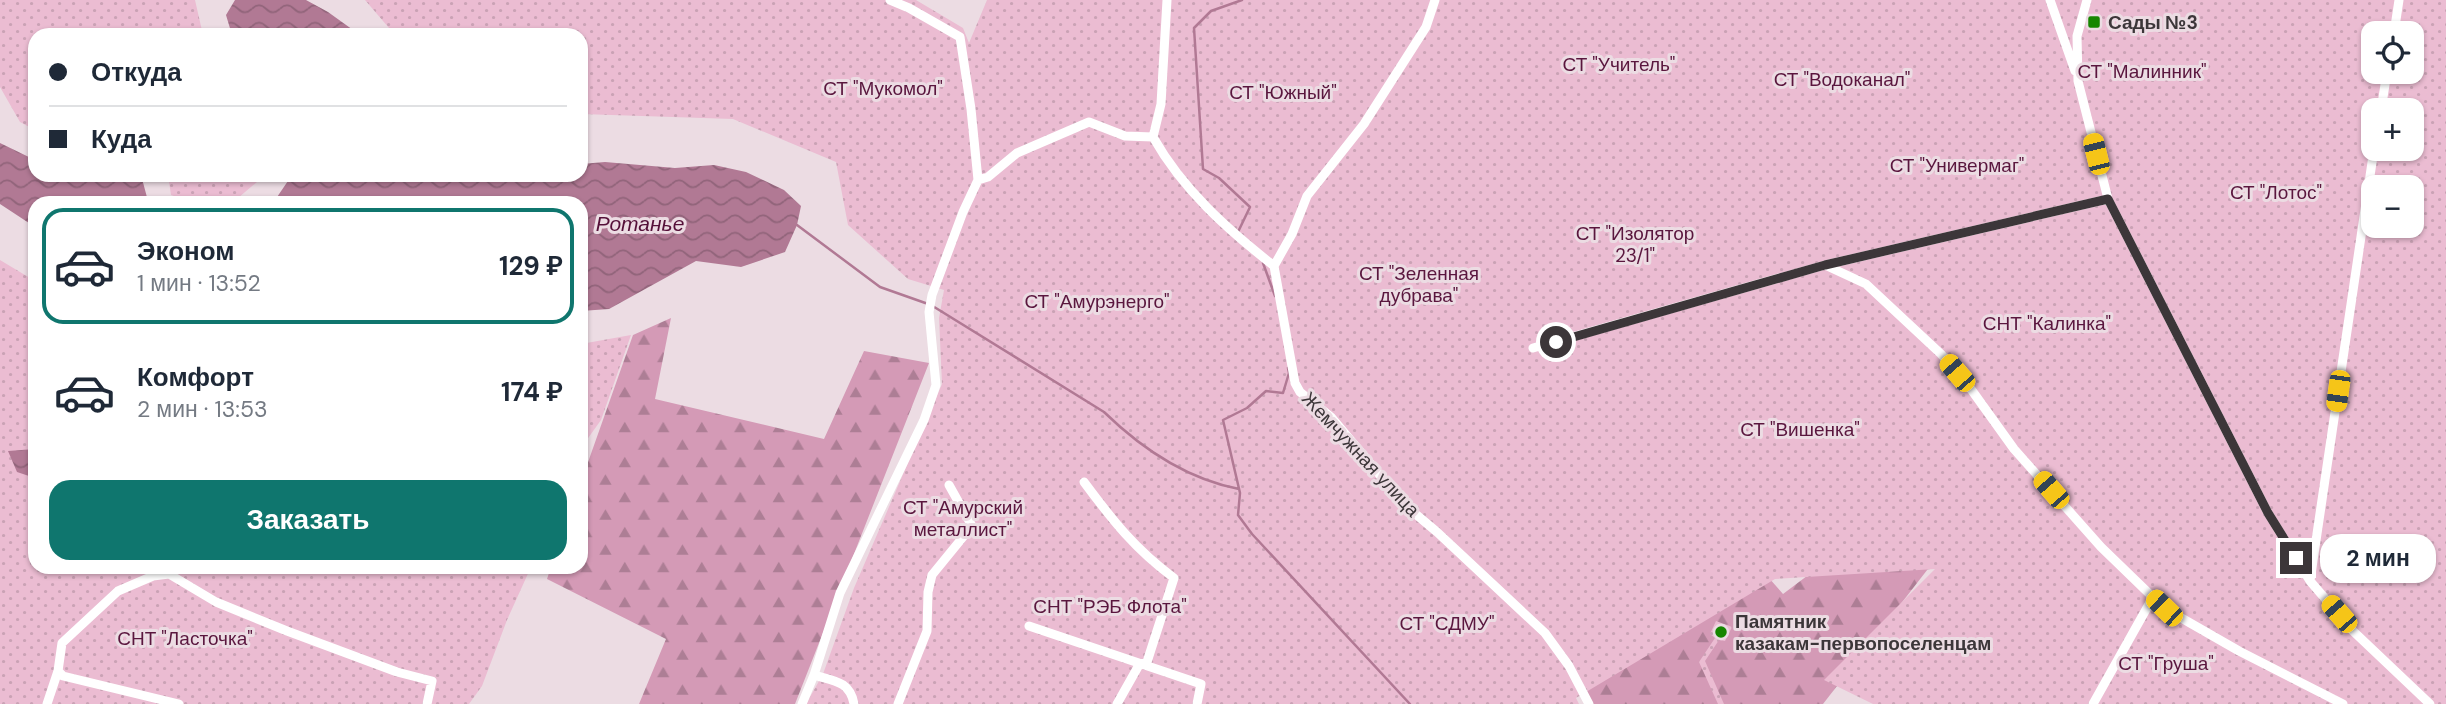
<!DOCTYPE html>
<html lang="ru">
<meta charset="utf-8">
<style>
:root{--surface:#fff;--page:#f2f2f3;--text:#1f2937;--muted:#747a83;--line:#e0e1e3;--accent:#0f766e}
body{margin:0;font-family:"DM Sans",sans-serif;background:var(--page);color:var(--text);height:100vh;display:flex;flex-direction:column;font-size:26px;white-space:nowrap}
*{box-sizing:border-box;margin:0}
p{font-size:23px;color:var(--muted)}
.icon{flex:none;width:38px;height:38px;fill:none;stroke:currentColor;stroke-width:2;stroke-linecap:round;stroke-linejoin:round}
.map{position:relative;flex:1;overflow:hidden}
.side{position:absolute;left:28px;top:196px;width:560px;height:378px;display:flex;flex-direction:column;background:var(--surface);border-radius:21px;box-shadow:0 2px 5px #0004}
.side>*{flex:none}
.banner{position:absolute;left:28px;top:28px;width:560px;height:154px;border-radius:21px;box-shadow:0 2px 5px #0004;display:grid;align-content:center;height:154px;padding:0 21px;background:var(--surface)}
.buttons{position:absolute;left:2361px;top:21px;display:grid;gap:14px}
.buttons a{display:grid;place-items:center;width:63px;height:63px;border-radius:14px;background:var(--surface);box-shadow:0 2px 5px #0004;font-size:35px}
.end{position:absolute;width:32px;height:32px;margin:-16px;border:9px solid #3c3639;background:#fff;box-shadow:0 0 0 4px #fff}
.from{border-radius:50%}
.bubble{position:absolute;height:49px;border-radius:21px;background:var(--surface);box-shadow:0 2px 5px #0004;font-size:23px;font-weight:700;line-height:49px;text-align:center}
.car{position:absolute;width:21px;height:42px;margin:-21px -10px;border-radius:9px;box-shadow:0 0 5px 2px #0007;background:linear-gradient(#f5c518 24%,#345 0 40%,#f5c518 0 76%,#345 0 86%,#f5c518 0)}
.banner b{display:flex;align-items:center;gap:24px;height:66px;font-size:26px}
.banner b+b{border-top:2px solid var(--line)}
.banner i{width:18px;height:18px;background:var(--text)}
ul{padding:12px 0 0;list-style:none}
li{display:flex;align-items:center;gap:21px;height:116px;margin:0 14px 10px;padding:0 7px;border:4px solid transparent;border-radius:21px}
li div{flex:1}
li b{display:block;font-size:26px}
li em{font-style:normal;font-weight:700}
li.selected{border-color:var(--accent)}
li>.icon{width:63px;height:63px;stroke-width:1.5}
.action{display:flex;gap:14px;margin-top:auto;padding:14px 21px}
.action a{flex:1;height:80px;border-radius:21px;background:var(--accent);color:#fff;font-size:28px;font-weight:700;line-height:80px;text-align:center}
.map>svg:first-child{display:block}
</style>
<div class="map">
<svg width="2446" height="704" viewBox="0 0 2446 704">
<defs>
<pattern id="forest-firs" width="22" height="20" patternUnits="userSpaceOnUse" patternTransform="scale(1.75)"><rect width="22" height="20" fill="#d49ab6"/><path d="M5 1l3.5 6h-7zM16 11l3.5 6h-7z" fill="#ad7e95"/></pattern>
<pattern id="park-dots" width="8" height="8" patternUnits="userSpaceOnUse" patternTransform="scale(1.75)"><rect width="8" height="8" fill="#ebbcd2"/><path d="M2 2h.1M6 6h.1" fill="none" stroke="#caa2b5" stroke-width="1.8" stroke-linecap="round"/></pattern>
<pattern id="water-waves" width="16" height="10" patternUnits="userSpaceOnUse" patternTransform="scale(1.75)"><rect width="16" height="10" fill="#b17994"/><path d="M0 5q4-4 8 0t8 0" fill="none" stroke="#91647a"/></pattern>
</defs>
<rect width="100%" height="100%" fill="#ecdce3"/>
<path fill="url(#forest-firs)" d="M 671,318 L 655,399 L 824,439 L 864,351 L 929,363 L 795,704 L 639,704 L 666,639 L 547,579 L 551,567 L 581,567 L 581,482 L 633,335 Z
M 1668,464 L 1783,594 L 1880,521 L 1945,547 L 1823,704 L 1593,704 L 1547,609 Z"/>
<path fill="url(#park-dots)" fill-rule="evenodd" d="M 0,0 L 195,0 L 203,35 L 35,35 L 35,130 L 20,122 L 0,87 Z
M 365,0 L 916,0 L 963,28 L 969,43 L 987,0 L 2446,0 L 2446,704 L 1873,704 L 1824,680 L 1935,569 L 1775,579 L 1576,698 L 1579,704 L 806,704 L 823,674 L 854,588 L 942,384 L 939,318 L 944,290 L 908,279 L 848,225 L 836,162 L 733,119 L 581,114 L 581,35 L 395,35 ZM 2373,33 L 2412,33 L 2412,72 L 2373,72 ZM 2373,110 L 2412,110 L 2412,149 L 2373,149 ZM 2373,187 L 2412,187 L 2412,226 L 2373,226 Z
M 168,175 L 263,175 L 263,177 L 232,203 L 193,203 L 171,195 Z
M 0,260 L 35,281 L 35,567 L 531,567 L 507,620 L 482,686 L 469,704 L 0,704 Z
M 631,335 L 601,420 L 581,448 L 581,344 Z
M 1716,621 L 1732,627 L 1725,641 L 1719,640 L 1705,661 L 1724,704 L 1718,704 L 1699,662 L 1715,638 L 1710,634 Z"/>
<path fill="url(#water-waves)" d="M 235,0 L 306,0 L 328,12 L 360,35 L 232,35 L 226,15 Z
M 0,143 L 35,160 L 35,175 L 141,175 L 148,201 L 151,203 L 35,203 L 35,227 L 0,204 Z
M 605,162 L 675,168 L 714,165 L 746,172 L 784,190 L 801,206 L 797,225 L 785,252 L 741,267 L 696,261 L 609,309 L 581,311 L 581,203 L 273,203 L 292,175 L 581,175 L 581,164 Z
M 35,449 L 35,478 L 17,472 L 8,451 Z"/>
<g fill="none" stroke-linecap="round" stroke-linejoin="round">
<path stroke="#b17994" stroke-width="2.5" d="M 797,225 L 880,287 L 931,305 L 1104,412 C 1141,448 1187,479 1239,489
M 1238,232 L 1250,207 L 1219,178 L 1203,169 L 1194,28 L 1211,11 L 1242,0
M 1263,263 L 1275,296
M 1288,368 L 1289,373 L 1283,393 L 1266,391 L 1247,408 L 1223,420 L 1240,493 L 1238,515 L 1252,534 L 1410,704"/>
<path stroke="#fff" stroke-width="9" d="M 890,0 L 909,8 L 960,37 L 971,109 L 978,180
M 1167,0 L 1161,104 L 1153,137 C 1183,190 1227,229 1274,266
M 2050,0 L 2075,71
M 2087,0 L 2077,36 L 2078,81 L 2108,199 L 2268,513 L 2310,581 L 2353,631 L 2430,704
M 2394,33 L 2399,0
M 2381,110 L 2387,72
M 1825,265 L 1866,284 L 1941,354 L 1968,385 L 2014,449 L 2101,547 L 2164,608 L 2239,651 L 2343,704
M 1274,266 L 1295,383 L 1300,392 L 1331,417 L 1406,506 L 1437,532 L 1545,633 L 1569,666 L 1589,704
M 1274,266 L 1292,234 L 1307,196 L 1364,124 L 1426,27 L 1435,0
M 1533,348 L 1825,265 L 2108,199
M 1084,482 C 1113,521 1135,549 1174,578 L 1147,662 L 1139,665 L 1117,704
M 2310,581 L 2374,149
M 1029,626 L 1201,684 L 1197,704
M 58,671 L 63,676 L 179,704
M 814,675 C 834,681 850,681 854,704
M 47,704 L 58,671 L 62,643 L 118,591 L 153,576 L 169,574 L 216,602 L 287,631 L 397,672 L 432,681 L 427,704
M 802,704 L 814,675 L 840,593 L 924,420 L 936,385 L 929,312 L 932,295 L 963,212 L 978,180 L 988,177 L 1017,153 L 1089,122 L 1125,136 L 1153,137
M 898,704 L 927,631 L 928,592 L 932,575 L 972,526 L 949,485
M 2093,704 L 2153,597"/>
</g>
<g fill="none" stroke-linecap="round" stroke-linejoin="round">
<path stroke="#3c3639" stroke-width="9" d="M 1556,342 L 1825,265 L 2108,199 L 2268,513 L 2296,558"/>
</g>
<g fill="#168600" stroke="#ecdce3" stroke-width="2.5">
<rect x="2087" y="15" width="14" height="14" rx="3.5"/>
<circle cx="1721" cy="632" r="7"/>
</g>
<g text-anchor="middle" stroke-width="6" stroke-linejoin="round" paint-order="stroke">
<g font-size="19" font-weight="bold" fill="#3c3639" stroke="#ecdce3" text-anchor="start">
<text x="2108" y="29">Сады №3</text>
<text x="1735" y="628">Памятник<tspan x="1735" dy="22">казакам-первопоселенцам</tspan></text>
</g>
<g font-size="19" fill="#5a163e" stroke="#ecdce3">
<text x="1619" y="71">СТ "Учитель"</text>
<text x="2142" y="78">СТ "Малинник"</text>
<text x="1842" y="86">СТ "Водоканал"</text>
<text x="883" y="95">СТ "Мукомол"</text>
<text x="1283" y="99">СТ "Южный"</text>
<text x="1957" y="172">СТ "Универмаг"</text>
<text x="2276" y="199">СТ "Лотос"</text>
<text x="1635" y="240">СТ "Изолятор<tspan x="1635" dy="22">23/1"</tspan></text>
<text x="1419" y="280">СТ "Зеленная<tspan x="1419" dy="22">дубрава"</tspan></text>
<text x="1097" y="308">СТ "Амурэнерго"</text>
<text x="2047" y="330">СНТ "Калинка"</text>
<text x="1800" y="436">СТ "Вишенка"</text>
<text x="963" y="514">СТ "Амурский<tspan x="963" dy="22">металлист"</tspan></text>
<text x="1110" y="613">СНТ "РЭБ Флота"</text>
<text x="1447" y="630">СТ "СДМУ"</text>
<text x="185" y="645">СНТ "Ласточка"</text>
<text x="2166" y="670">СТ "Груша"</text>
</g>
<g font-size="19" fill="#3c3639" stroke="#ecdce3">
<text transform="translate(1361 454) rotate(47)" y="7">Жемчужная улица</text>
</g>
<g font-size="21" font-style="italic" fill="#551039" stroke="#ecdce3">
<text x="640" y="231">Ротанье</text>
</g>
</g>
</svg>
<div class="buttons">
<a><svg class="icon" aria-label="locate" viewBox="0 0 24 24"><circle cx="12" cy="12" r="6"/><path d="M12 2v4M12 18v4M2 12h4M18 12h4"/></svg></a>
<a>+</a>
<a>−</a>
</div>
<i class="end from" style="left:1556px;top:342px"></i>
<i class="end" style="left:2296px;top:558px"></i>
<div class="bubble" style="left:2320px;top:534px;width:116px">2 мин</div>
<i class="car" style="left:2096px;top:154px;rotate:346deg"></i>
<i class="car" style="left:1957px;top:373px;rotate:319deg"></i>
<i class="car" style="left:2338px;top:391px;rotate:188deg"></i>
<i class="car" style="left:2051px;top:490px;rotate:319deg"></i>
<i class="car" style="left:2164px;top:608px;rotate:314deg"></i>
<i class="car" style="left:2339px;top:614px;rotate:319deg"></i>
<div class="banner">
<b><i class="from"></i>Откуда</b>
<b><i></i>Куда</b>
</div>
<section class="side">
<ul>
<li class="selected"><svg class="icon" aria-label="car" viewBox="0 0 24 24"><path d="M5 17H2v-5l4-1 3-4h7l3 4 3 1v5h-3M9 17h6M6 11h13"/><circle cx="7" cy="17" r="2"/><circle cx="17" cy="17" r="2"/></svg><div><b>Эконом</b><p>1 мин · 13:52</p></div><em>129 ₽</em></li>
<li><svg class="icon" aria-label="car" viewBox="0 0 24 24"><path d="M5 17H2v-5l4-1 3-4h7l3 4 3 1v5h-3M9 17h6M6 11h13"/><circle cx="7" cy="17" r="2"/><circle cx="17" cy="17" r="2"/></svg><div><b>Комфорт</b><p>2 мин · 13:53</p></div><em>174 ₽</em></li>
</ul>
<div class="action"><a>Заказать</a></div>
</section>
</div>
